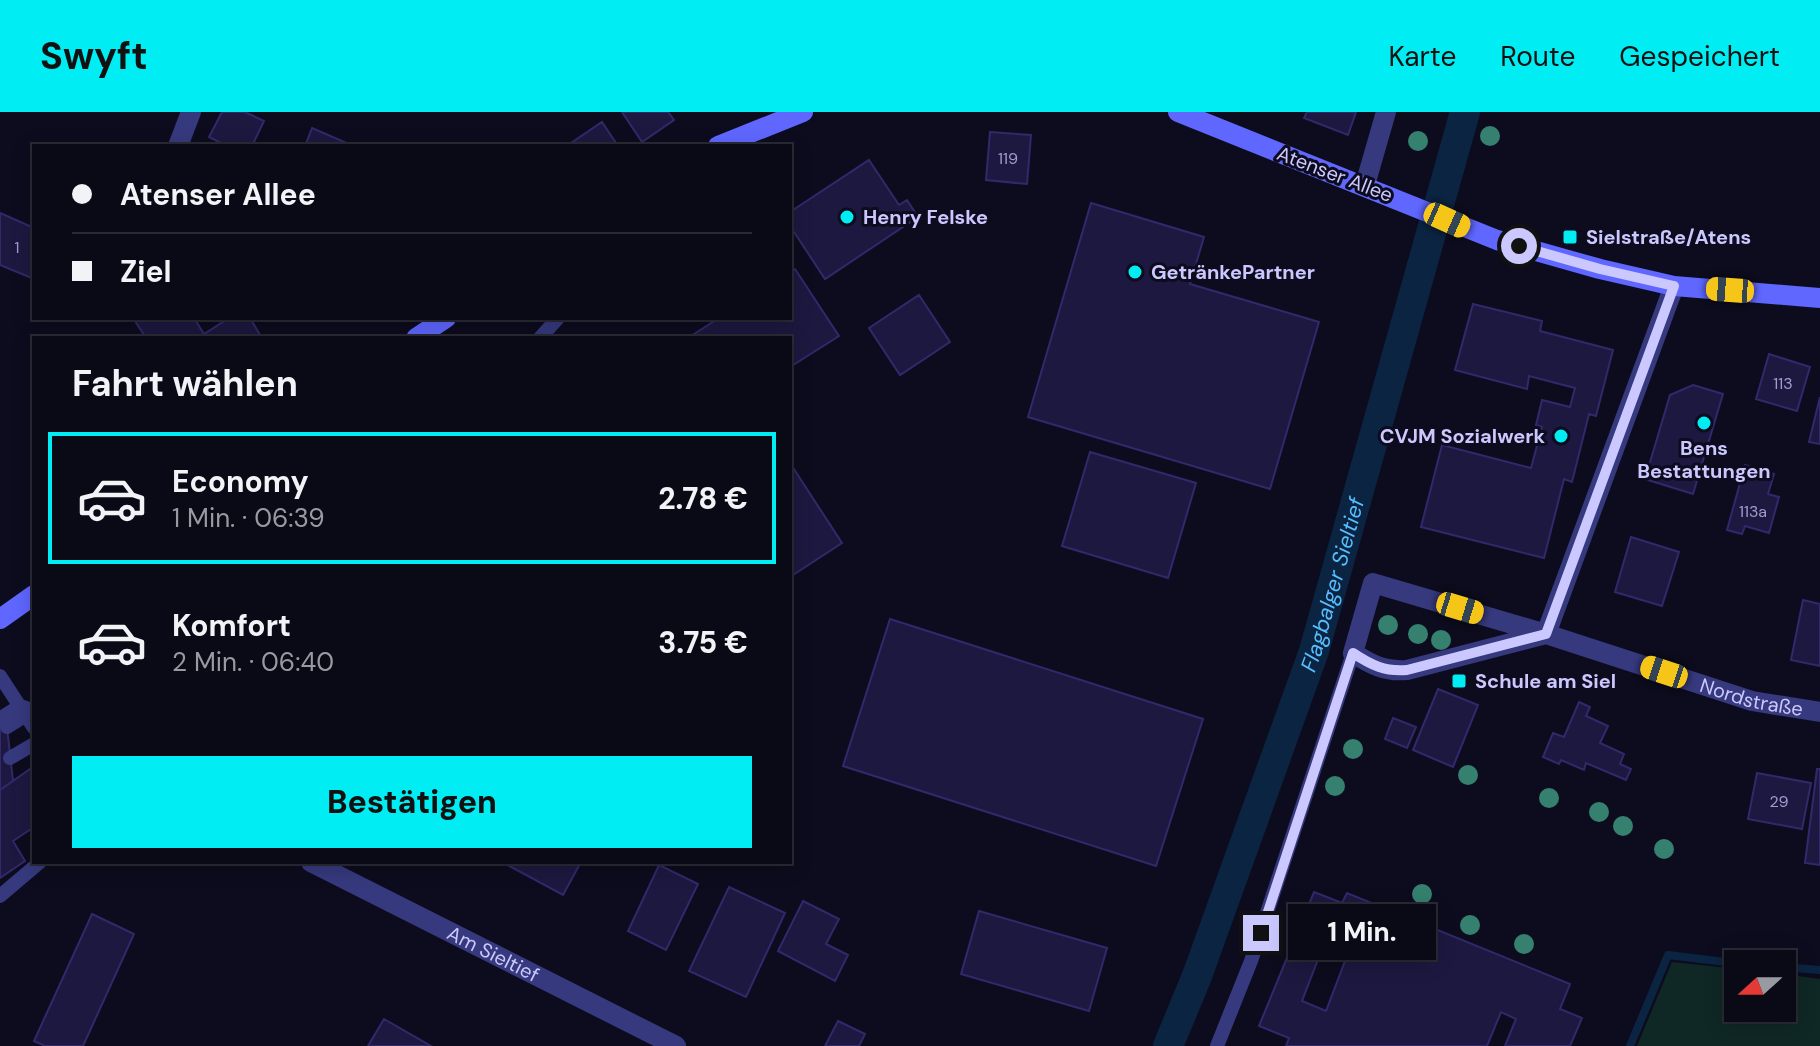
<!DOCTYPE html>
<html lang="de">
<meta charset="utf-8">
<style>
:root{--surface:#0a0916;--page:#13121f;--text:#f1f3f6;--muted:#999aa1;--line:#2a2a35;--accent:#00edf3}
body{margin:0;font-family:"DM Sans",sans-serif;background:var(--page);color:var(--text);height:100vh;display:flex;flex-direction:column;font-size:30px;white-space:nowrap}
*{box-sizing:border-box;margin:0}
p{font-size:26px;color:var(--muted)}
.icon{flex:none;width:44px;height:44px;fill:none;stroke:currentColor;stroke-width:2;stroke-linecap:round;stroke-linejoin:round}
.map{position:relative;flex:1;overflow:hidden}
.details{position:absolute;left:32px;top:224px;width:760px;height:528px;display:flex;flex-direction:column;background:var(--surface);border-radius:0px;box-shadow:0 4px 20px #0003,0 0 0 2px var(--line)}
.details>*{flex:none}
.guide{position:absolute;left:32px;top:32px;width:760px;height:176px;border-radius:0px;box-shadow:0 4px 20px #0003,0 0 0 2px var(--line);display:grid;align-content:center;height:176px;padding:0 40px;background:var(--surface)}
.needle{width:52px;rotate:249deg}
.buttons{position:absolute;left:1724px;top:838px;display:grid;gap:16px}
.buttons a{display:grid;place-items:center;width:72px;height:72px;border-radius:0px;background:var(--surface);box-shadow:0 4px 20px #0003,0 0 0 2px var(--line);font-size:40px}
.end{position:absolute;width:36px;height:36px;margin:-18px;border:10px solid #cbc8ff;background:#111;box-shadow:0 0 0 4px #111}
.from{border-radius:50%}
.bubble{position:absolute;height:56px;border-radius:0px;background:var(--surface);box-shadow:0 4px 20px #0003,0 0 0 2px var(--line);font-size:26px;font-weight:800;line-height:56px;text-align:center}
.car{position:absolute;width:24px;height:48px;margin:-24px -12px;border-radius:10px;box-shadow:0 0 6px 2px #0007;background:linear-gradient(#f5c518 24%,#345 0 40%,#f5c518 0 76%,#345 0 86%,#f5c518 0)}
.guide b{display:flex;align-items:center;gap:28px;height:76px;font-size:30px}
.guide b+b{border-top:2px solid var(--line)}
.guide i{width:20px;height:20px;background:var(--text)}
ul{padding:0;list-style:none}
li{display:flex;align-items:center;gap:24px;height:132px;margin:0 16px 12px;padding:0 24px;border:4px solid transparent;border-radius:0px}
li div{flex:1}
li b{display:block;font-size:30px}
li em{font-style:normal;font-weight:800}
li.selected{border-color:var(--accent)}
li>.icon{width:72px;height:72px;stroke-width:1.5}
h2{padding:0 40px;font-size:36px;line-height:96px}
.primary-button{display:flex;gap:16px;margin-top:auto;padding:16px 40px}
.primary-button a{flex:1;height:92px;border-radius:0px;background:var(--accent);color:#111;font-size:32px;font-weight:800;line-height:92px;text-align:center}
header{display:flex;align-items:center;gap:48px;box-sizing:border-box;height:112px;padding:0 40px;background:var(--accent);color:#111}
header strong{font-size:38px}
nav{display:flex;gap:44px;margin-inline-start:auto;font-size:28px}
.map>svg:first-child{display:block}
</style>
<header>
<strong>Swyft</strong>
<nav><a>Karte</a><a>Route</a><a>Gespeichert</a></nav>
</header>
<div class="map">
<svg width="1820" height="934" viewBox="0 0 1820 934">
<rect width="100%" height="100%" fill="#0d0c1e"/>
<path fill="#0f2825" d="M 1672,850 L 1738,857 L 1738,896 L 1782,896 L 1782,862 L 1820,867 L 1820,934 L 1637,934 Z"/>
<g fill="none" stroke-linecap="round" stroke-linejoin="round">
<path stroke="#0b2442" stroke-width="8" d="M 1782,855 L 1820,858
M 1630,934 L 1668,843 L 1742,852"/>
<path stroke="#0b2442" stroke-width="30" id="s1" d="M 1168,934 L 1197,864 L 1314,539 L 1465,0"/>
</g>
<path fill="#1d183f" stroke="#31296b" stroke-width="2" fill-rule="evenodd" d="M 222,0 L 245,0 L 264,9 L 252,34 L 227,34 L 209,25 Z
M 622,0 L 668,0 L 674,8 L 642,30 Z
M 1307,0 L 1356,0 L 1348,23 L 1304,6 Z
M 602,10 L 618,34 L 573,34 L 571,31 Z
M 312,16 L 349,32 L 348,34 L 305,34 Z
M 990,20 L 1031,23 L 1027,72 L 986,68 Z
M 869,48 L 899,93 L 907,88 L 918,105 L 825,167 L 790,114 L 790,100 Z
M 1091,91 L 1204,125 L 1190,172 L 1319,210 L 1270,377 L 1028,305 Z
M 0,101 L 34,116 L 34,167 L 0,153 Z
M 795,157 L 839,224 L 790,255 L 790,226 L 688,226 L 719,206 L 790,206 L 790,160 Z
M 919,183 L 950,230 L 900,263 L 869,216 Z
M 1473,192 L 1542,209 L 1540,219 L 1613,238 L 1596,304 L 1589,302 L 1572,370 L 1564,367 L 1544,446 L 1421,415 L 1442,333 L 1531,356 L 1542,315 L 1536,313 L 1542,288 L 1570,295 L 1575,276 L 1529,264 L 1527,277 L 1455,258 Z
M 133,206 L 194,206 L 204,222 L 229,206 L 250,206 L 260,223 L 256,226 L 146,226 Z
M 1769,242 L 1810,255 L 1797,299 L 1756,287 Z
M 1693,273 L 1723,282 L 1693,382 L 1645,367 L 1670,283 Z
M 1820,285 L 1820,332 L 1809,330 Z
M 1090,340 L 1196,371 L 1168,466 L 1062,434 Z
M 790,351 L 842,431 L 790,465 Z
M 1745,353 L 1774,362 L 1768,382 L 1779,385 L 1769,421 L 1745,414 L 1742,422 L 1727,418 Z
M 1631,425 L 1679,440 L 1662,494 L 1615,480 Z
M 1803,488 L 1820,492 L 1820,554 L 1791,548 Z
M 890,507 L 1203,607 L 1156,754 L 843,654 Z
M 1438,577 L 1478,593 L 1453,655 L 1413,638 Z
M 1579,590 L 1590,595 L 1586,604 L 1608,614 L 1600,631 L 1624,642 L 1620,652 L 1631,657 L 1626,668 L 1586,651 L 1584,658 L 1561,648 L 1559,652 L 1543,645 L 1553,621 L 1564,625 Z
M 0,605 L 7,615 L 13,669 L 0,678 Z
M 1393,606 L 1416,615 L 1407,636 L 1385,627 Z
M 33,655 L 34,715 L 13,729 L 25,749 L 0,766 L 0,678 Z
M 1817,657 L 1820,657 L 1820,753 L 1805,751 Z
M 1757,661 L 1811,671 L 1802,717 L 1748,707 Z
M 502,750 L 581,750 L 563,783 Z
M 659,753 L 698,772 L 666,838 L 628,819 Z
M 729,775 L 785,801 L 746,885 L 689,859 Z
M 1314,780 L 1342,791 L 1347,781 L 1570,872 L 1560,897 L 1582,906 L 1570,934 L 1505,934 L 1516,907 L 1501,900 L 1487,934 L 1286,934 L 1289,926 L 1259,914 ZM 1324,832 L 1348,841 L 1326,899 L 1302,889 Z
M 803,789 L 839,807 L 826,832 L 848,843 L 835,869 L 778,839 Z
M 979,799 L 1107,836 L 1089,899 L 961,862 Z
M 92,802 L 134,822 L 83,934 L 45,934 L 34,929 Z
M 384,907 L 431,934 L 368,934 Z
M 838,909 L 865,922 L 859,934 L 825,934 Z"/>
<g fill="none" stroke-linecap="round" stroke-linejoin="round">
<path stroke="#36397d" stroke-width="14" d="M 540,226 L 558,206
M 0,564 L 34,616
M 1,606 L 20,594 L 26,596
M 7,615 L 26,603
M 10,646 L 34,632
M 0,784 L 40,750
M 1217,934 L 1251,849 L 1353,541"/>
<g stroke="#36397d" stroke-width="20">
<path d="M 178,34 L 191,0"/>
<path d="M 1365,73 L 1386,0"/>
<path id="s2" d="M 1546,522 L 1407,558 C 1385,560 1372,553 1353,541 L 1373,471 L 1546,522 L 1752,589 L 1820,600"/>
<path d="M 1546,522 L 1674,174"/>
<path id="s3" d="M 311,750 L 676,934"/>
</g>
<path stroke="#5f67ff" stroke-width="20" d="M 1178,0 L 1497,128 L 1600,157 L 1674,174 L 1820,186
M 718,34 L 803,0
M 416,226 L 446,206
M 0,507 L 34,483"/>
</g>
<g fill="#35806f">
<circle cx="1490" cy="24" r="10"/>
<circle cx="1418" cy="29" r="10"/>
<circle cx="1388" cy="513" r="10"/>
<circle cx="1418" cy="522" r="10"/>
<circle cx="1441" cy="528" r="10"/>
<circle cx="1353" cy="637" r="10"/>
<circle cx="1468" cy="663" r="10"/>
<circle cx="1335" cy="674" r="10"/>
<circle cx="1549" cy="686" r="10"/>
<circle cx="1599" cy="700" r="10"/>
<circle cx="1623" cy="714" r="10"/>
<circle cx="1664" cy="737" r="10"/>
<circle cx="1422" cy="782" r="10"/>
<circle cx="1470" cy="813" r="10"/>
<circle cx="1524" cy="832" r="10"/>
</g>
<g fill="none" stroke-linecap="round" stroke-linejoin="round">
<path stroke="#cbc8ff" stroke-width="10" d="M 1261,821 L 1353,541 C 1371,553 1385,560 1407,558 L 1546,522 L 1674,174 L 1600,157 L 1519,134"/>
</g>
<g fill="#00edf3" stroke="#0d0c1e" stroke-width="3">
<circle cx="847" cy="105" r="8"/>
<rect x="1562" y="117" width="16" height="16" rx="4"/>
<circle cx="1135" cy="160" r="8"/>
<circle cx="1704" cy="311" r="8"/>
<circle cx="1561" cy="324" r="8"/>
<rect x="1451" y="561" width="16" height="16" rx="4"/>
</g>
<g text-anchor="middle" stroke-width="6" stroke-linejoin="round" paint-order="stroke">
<g font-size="16" fill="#a09ccf">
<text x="1008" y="52">119</text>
<text x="17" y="141">1</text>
<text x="1783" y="277">113</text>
<text x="1753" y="405">113a</text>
<text x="1779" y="695">29</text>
</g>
<g font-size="20" fill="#cbc8ff" stroke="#0d0c1e">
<text transform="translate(1335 62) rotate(21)" y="7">Atenser Allee</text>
<text dy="7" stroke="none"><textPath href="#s2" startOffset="670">Nordstraße</textPath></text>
<text dy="7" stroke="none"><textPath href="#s3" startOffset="204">Am Sieltief</textPath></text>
</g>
<g font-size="20" font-weight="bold" fill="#cbc8ff" stroke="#0d0c1e" text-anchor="start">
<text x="863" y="112">Henry Felske</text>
<text x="1586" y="132">Sielstraße/Atens</text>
<text x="1151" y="167">GetränkePartner</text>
<text x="1545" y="331" text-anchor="end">CVJM Sozialwerk</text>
<text x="1704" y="343" text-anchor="middle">Bens<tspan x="1704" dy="23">Bestattungen</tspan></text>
<text x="1475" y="576">Schule am Siel</text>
</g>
<g font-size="22" font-style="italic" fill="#56beff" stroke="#0d0c1e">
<text dy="8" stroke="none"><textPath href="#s1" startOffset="490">Flagbalger Sieltief</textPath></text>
</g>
</g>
</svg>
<div class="buttons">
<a><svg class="needle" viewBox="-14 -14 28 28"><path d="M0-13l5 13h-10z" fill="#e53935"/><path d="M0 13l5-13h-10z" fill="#999aa1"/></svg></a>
</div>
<i class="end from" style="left:1519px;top:134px"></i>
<i class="end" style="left:1261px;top:821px"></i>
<div class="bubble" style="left:1288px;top:792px;width:148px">1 Min.</div>
<i class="car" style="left:1447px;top:108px;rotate:114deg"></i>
<i class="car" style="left:1730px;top:178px;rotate:274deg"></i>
<i class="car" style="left:1460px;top:496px;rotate:107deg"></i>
<i class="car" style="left:1664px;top:560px;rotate:288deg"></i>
<div class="guide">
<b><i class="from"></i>Atenser Allee</b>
<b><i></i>Ziel</b>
</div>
<section class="details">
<h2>Fahrt wählen</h2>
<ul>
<li class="selected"><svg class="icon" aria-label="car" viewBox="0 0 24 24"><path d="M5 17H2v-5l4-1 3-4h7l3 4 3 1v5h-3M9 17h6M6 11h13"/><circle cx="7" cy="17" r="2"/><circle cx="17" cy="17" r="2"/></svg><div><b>Economy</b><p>1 Min. · 06:39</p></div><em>2.78 €</em></li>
<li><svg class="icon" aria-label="car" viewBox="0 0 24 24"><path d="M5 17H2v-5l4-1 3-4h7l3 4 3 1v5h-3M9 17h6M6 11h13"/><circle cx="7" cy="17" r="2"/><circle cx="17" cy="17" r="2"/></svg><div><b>Komfort</b><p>2 Min. · 06:40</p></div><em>3.75 €</em></li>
</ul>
<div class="primary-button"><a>Bestätigen</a></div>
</section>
</div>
